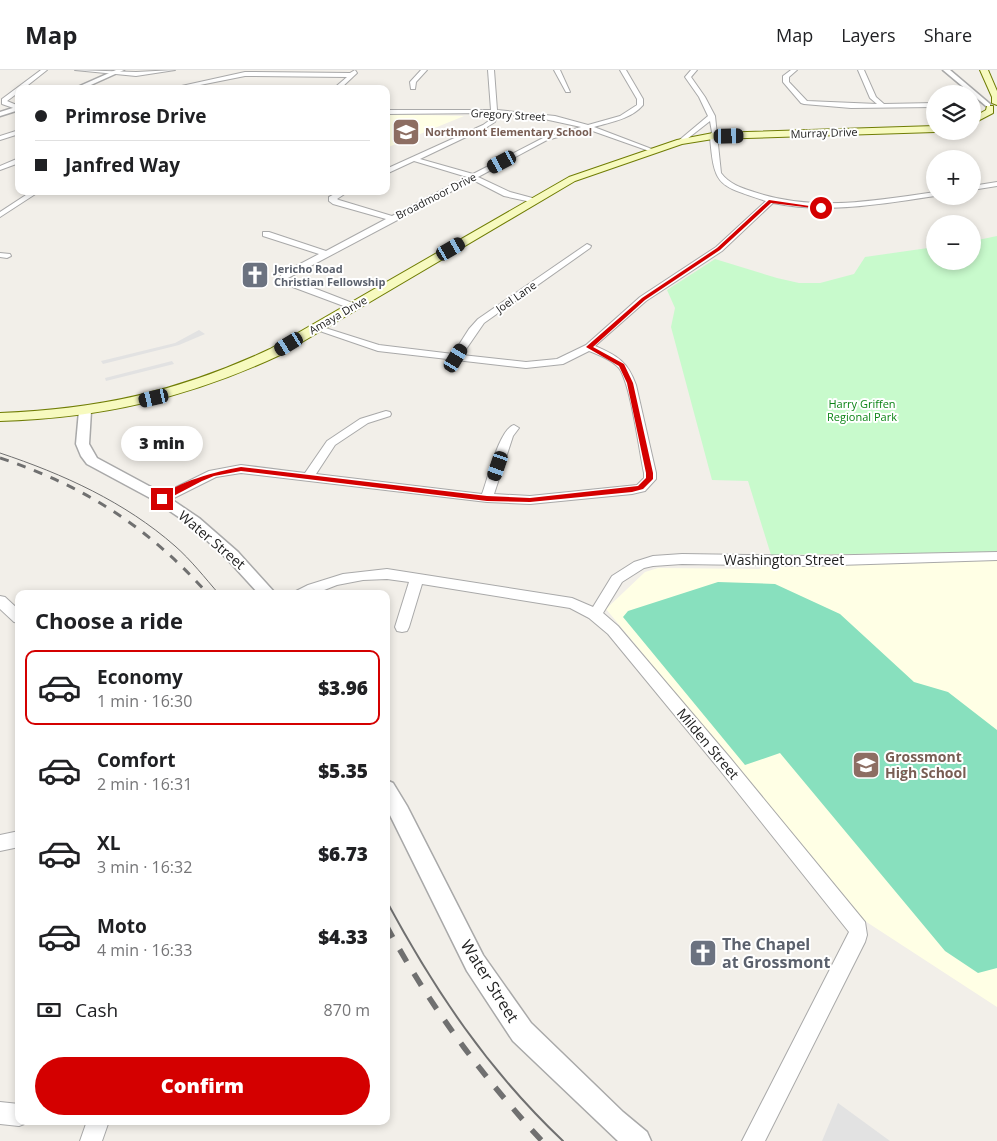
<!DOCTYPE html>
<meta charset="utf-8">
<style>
:root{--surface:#fff;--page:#f6f6f6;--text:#202124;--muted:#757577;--line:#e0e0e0;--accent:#d40000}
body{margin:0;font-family:"Open Sans",sans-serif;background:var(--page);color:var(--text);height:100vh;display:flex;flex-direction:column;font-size:19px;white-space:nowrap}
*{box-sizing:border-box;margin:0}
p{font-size:16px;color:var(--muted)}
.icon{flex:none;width:28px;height:28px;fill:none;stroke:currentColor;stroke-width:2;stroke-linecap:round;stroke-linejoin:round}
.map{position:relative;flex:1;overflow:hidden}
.panel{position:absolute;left:15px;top:520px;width:375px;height:535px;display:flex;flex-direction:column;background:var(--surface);border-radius:10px;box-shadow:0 2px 8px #0003}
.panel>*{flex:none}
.top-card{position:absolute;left:15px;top:15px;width:375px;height:110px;border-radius:10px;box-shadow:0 2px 8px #0003;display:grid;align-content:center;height:110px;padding:0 20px;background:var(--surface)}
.buttons{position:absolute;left:926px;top:15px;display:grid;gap:10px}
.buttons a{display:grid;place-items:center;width:55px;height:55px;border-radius:50%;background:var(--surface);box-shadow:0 2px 8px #0003;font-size:25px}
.end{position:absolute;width:22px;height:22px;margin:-11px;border:6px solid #d40000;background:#fff;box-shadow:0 0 0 2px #fff}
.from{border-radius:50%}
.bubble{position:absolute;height:35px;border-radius:18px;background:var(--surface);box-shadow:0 2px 8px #0003;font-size:16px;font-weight:800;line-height:35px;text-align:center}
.car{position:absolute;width:15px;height:30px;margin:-15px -8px;border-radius:6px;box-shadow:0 0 4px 1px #0007;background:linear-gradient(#222 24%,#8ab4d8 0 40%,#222 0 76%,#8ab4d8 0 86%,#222 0)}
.top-card b{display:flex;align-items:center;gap:18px;height:48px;font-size:19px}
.top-card b+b{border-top:1px solid var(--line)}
.top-card i{width:12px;height:12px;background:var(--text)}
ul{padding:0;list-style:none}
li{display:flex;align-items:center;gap:15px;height:75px;margin:0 10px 8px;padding:0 10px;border:2px solid transparent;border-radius:10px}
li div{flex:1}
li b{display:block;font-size:19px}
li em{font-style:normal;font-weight:800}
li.on{border-color:var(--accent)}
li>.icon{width:45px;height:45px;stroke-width:1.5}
h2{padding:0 20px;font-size:22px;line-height:60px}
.pay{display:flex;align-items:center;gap:12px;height:55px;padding:0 20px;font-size:19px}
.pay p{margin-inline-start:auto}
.cta{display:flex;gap:10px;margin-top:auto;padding:10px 20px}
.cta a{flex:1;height:58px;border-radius:30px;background:var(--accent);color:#fff;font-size:20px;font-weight:800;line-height:58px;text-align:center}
header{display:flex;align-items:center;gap:30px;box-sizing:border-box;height:70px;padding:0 25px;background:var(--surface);border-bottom:1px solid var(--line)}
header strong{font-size:24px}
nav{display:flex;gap:28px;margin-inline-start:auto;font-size:18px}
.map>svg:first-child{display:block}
</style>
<header>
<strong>Map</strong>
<nav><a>Map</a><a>Layers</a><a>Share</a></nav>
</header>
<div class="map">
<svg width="997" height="1071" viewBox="0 0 997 1071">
<rect width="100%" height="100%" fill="#f2efe9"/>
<path fill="#ffffe5" d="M 386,44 L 464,46 L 386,78 Z
M 997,482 L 997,937 L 865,851 L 606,539 L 645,502 L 658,498 L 760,499 L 771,485 Z"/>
<path fill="#c8facc" d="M 997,166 L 997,482 L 771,485 L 748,411 L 712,410 L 671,257 L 675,238 L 667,220 L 715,189 L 777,208 L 799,213 L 820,213 L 854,204 L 865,187 L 935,177 L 935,191 L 972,191 L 973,171 Z"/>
<path fill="#88e0be" d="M 718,512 L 775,514 L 840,544 L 914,612 L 948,622 L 997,660 L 997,898 L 978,903 L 945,881 L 780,683 L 745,695 L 623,547 L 628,541 Z"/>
<path fill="#e2e2e2" d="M 199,260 L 205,264 L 179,275 L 103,294 L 101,291 L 175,273 Z
M 172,291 L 174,294 L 106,311 L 105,308 Z
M 838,1033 L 890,1071 L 822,1071 Z"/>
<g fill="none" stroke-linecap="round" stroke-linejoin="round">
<g stroke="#a9a9a9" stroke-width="2">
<path id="minor" d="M 41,0 L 47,0 L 23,19 L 19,19 L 19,22 L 7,31 L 19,36 L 19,40 L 2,34 L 2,29 Z
M 75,0 L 136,2 L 175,0 L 136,6 Z
M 355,0 L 357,3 L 340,19 L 333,19 L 347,7 L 245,6 L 180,19 L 168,19 L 245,2 L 350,3 Z
M 421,0 L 427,0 L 416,12 L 415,19 L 411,19 L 410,12 Z
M 488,0 L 494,0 L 497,40 L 555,46 L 588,55 L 620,46 L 637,35 L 637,29 L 620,0 L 626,0 L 643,29 L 643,35 C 631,49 611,52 594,57 L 657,81 L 652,82 L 587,59 L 547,70 L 478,107 L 510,122 L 536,129 L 536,133 L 504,126 L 473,110 L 288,208 L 355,234 L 355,238 L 349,238 L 282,213 L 279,208 L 283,203 L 319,184 L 263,166 L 263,162 L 269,162 L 326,181 L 386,149 L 333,134 L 329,131 L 329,127 L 340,121 L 349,121 L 337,129 L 339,130 L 392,146 L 467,107 L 414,91 L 386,104 L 386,99 L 483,55 L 490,50 L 491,43 L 386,44 L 386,40 L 491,40 ZM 497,44 L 535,47 L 581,57 L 543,68 L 473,104 L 420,89 L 487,57 L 495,52 Z
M 554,0 L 560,0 L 570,22 L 566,22 Z
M 691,0 L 697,0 L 691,7 L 705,27 L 715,46 L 721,103 C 729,114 742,118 754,122 C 814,142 874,131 935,122 L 935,126 C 880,134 827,144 773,133 L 722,181 L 646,231 L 595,276 C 618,286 628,292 636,315 L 656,403 L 656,409 L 645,421 L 632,424 L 530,434 L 487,432 L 241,403 L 216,407 L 166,432 L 158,432 L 156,429 L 158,426 L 209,401 L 241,395 L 305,403 L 327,371 L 360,349 L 386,341 L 390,342 L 391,344 L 390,346 L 368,353 L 335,375 L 316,404 L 482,424 C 488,409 499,359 514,355 L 519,358 L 513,366 L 494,424 L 530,426 L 637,415 L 644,408 L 644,403 C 639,380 631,315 619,298 C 612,290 599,285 589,281 L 563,294 L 526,298 L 378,281 L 311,258 L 313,256 L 319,256 L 379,275 L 453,284 L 469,259 L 478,249 L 587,174 L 591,176 L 590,178 L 484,253 L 462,285 L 526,292 L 557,289 L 586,275 L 640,227 L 716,177 L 766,131 C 719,115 714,118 710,66 L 712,62 L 710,51 L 682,73 L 677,72 L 708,46 L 699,27 L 685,7 Z
M 791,0 L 797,0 L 789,7 L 789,12 L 807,31 L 877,34 L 870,28 L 858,0 L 864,0 L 876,27 L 884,34 L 935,33 L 935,37 L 851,38 L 804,34 L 801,33 L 783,12 L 783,6 Z
M 972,41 L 986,44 L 987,45 L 984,47 L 972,45 Z
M 19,60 L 19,64 L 0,70 L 0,66 Z
M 19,88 L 19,93 L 0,100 L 0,96 Z
M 997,112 L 997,116 L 972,120 L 972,116 Z
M 32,121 L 40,121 L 0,147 L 0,142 Z
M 0,183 L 10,184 L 11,186 L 7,188 L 0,187 Z
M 997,482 L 997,490 L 807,496 L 682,494 L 653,496 L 644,498 L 622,512 L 603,543 L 618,556 L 731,689 L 865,852 L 867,865 L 865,872 L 765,1071 L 742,1071 L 849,862 L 719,699 L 608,564 L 589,548 L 570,538 L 422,514 L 409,557 L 407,561 L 402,562 L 397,561 L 395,557 L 409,512 L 387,509 L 363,510 L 337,515 L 314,524 L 294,524 L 296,521 L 308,515 L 343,504 L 387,499 L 572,528 L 593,537 L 612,506 L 634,492 L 653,486 L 682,484 L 807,486 Z
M 0,526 L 5,527 L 19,540 L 19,553 L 14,552 L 0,539 Z
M 19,761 L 19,777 L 0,781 L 0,765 Z
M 0,1032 L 19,1034 L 19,1051 L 27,1051 L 27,1053 L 19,1056 L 0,1054 Z
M 87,1051 L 109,1051 L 102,1071 L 80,1071 Z"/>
</g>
<g stroke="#a9a9a9" stroke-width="3">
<path id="tertiary" d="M 116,0 L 124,0 L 82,19 L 73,19 Z
M 943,0 L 950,0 L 990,34 L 990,36 L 986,36 Z
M 19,36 L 19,40 L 0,46 L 0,42 Z
M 85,337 L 91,341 L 89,374 L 97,388 L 162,423 L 199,448 L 238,482 L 276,524 L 259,524 L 227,489 L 189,454 L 152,429 L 87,394 L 81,386 L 76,374 L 79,341 Z
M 386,710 L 393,713 L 407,736 L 483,885 L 531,953 L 623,1042 L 647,1062 L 651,1071 L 618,1071 L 513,971 L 467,901 L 386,737 Z"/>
</g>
<g stroke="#707d05" stroke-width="2">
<path id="secondary" d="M 980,0 L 988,0 L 997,21 L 997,35 L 992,33 L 992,27 Z
M 987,36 L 993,36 L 993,43 L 972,54 L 972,48 L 986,40 Z
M 935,56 L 935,62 L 713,69 L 682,74 L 575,111 L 280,285 C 188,328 101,348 0,351 L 0,343 C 100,339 180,321 270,279 L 569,107 L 677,70 L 713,63 Z"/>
</g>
<use href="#minor" fill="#fff" fill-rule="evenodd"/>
<use href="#tertiary" fill="#fff" fill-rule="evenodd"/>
<use href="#secondary" fill="#f7fabf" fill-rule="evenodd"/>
<path stroke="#707070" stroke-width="1" d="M 0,383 C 63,404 125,432 175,476 C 191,490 205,508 219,524"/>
<path stroke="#707070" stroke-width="2" d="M 386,830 C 435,921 488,1000 563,1071"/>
<path stroke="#707070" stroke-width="3" stroke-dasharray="9 9" stroke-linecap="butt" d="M 0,388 C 85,416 148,457 208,524"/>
<path stroke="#707070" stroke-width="5.5" stroke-dasharray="14 14" stroke-linecap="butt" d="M 386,855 C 429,935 481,1005 542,1071"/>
</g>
<path fill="#d40000" d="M 769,130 L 823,138 L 821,139 L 771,133 L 720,180 L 645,230 L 593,277 L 624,294 L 633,313 L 653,403 L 653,409 L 643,419 L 632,422 L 530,432 L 487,431 L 241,401 L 214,406 L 202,411 L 164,431 L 158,429 C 178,411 215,402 241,397 L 487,426 L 530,428 L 638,416 L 646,408 L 646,403 L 627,313 L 619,296 L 586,277 L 642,228 L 717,178 Z"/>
<defs>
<g id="school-square" transform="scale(1.4375)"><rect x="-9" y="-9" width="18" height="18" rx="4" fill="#8d6e63" stroke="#fff"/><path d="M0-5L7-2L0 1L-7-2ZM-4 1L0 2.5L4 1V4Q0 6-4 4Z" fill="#fff"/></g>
<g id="church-square" transform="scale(1.4375)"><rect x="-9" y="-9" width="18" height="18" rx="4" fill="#6b7280" stroke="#fff"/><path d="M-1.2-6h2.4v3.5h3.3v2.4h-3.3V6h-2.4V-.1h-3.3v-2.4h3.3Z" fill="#fff"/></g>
</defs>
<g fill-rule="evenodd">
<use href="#school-square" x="406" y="62"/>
<use href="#church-square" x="255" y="205"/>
<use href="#school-square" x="866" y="695"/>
<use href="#church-square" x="703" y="883"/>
</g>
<g text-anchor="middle" stroke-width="4" stroke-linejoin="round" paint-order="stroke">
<g font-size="11" fill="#222" stroke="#fff">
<text transform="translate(508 45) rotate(3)" y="4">Gregory Street</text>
<text transform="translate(824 63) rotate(-2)" y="4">Murray Drive</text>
<text transform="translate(436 126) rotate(-27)" y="4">Broadmoor Drive</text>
<text transform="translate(516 227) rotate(-35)" y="4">Joel Lane</text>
<text transform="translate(338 245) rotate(-30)" y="4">Amaya Drive</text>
</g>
<g font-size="11" font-weight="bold" fill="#785e54" stroke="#fff" text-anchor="start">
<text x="425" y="66">Northmont Elementary School</text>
</g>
<g font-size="11" font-weight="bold" fill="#5b616d" stroke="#fff" text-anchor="start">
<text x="274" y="203">Jericho Road<tspan x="274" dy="13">Christian Fellowship</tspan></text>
</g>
<g font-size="11" fill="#0c8416" stroke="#fff">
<text x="862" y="338">Harry Griffen<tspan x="862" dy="13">Regional Park</tspan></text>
</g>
<g font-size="14" fill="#222" stroke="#fff">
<text transform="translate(212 470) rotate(40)" y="5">Water Street</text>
<text x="784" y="495">Washington Street</text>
<text transform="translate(708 674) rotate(50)" y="5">Milden Street</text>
</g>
<g font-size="14" font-weight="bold" fill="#785e54" stroke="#fff" text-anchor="start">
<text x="885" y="692">Grossmont<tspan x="885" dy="16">High School</tspan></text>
</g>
<g font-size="16" font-weight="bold" fill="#5b616d" stroke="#fff" text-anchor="start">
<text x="722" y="880">The Chapel<tspan x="722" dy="18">at Grossmont</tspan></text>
</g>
<g font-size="16" fill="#222" stroke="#fff">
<text transform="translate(490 911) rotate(58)" y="6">Water Street</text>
</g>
</g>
</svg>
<div class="buttons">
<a><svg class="icon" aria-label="layers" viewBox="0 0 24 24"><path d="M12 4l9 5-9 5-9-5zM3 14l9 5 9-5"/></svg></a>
<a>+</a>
<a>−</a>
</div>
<i class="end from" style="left:821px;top:138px"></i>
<i class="end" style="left:162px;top:429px"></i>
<div class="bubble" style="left:121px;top:356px;width:82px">3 min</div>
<i class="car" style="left:729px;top:66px;rotate:89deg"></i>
<i class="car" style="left:502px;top:92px;rotate:242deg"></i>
<i class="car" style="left:451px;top:179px;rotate:60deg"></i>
<i class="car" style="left:289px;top:274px;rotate:239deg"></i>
<i class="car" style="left:456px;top:288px;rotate:31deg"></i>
<i class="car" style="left:154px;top:328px;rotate:257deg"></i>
<i class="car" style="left:498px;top:396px;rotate:199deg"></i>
<div class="top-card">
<b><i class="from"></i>Primrose Drive</b>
<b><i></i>Janfred Way</b>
</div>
<section class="panel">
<h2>Choose a ride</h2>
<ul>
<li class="on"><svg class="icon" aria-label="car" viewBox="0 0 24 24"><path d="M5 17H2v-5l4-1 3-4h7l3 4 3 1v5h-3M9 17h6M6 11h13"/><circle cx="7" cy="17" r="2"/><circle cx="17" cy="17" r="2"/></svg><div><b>Economy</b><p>1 min · 16:30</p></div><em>$3.96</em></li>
<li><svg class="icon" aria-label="car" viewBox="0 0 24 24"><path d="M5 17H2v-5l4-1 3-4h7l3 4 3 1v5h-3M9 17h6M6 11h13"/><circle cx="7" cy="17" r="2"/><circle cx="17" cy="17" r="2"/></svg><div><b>Comfort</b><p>2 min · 16:31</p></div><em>$5.35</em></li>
<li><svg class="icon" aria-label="car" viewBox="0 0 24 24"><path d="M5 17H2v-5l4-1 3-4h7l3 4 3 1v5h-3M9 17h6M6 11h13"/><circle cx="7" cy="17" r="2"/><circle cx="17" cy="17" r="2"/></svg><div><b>XL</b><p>3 min · 16:32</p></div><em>$6.73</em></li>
<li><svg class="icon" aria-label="car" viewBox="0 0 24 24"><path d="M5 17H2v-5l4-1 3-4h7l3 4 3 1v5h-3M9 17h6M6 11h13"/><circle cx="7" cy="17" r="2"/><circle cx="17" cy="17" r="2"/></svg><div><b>Moto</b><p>4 min · 16:33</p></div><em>$4.33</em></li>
</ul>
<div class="pay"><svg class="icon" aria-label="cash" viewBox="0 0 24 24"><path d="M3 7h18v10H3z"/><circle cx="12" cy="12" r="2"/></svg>Cash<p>870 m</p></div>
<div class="cta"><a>Confirm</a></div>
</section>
</div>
